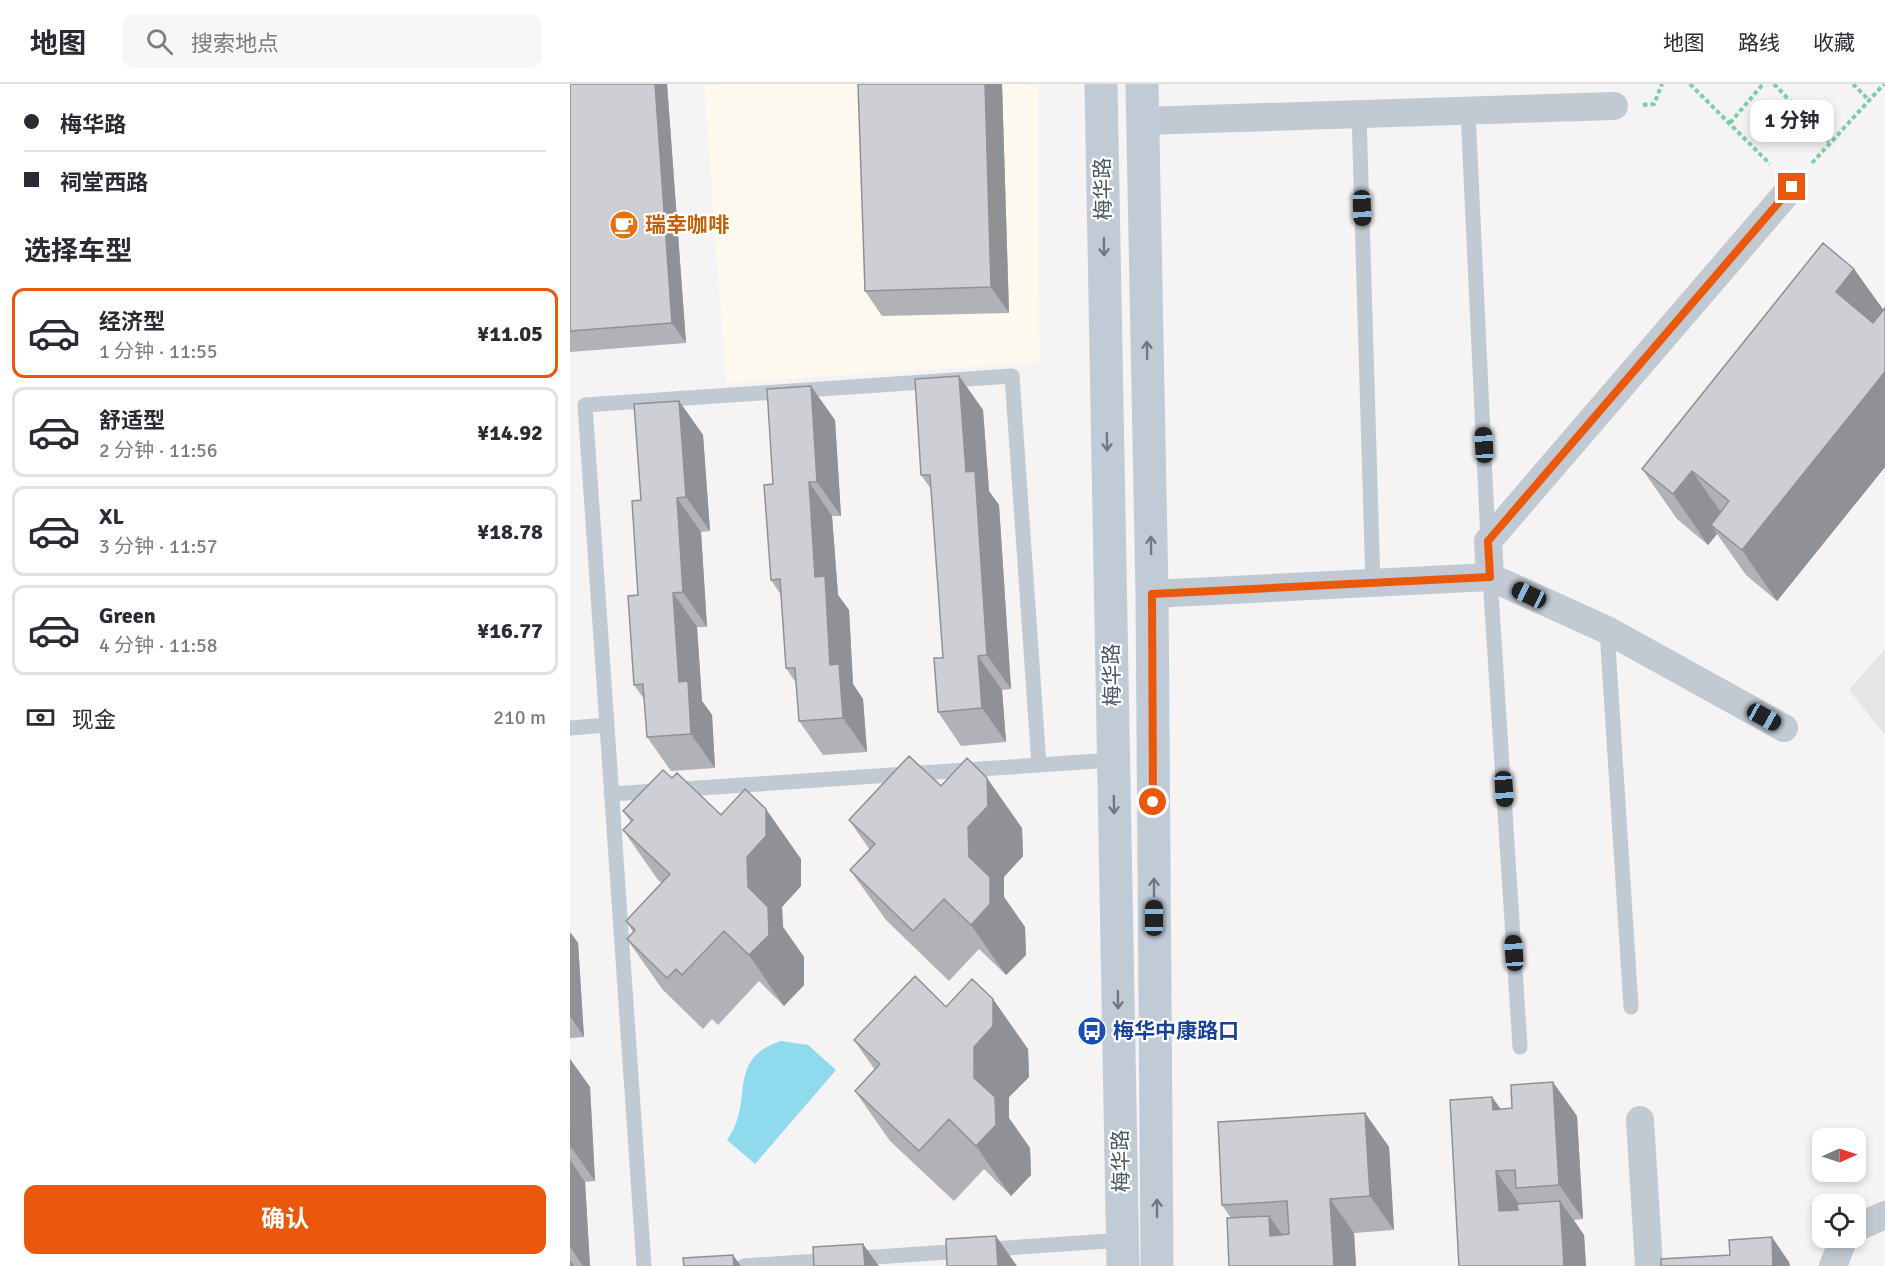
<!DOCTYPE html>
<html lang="zh">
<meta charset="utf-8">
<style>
:root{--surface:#fff;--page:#f7f7f7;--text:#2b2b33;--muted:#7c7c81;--line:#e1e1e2;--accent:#ea580c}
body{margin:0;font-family:Signika,"Noto Sans SC",sans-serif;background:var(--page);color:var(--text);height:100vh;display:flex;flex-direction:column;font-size:22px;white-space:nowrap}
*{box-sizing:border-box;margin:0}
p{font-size:20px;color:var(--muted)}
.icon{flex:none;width:33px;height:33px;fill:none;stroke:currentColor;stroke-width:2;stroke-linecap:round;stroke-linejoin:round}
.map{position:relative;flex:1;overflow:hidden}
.panel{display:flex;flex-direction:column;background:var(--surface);width:570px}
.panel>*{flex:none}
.guide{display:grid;align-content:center;height:132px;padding:0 24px;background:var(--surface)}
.needle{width:39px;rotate:87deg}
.tools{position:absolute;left:1242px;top:1044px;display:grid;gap:12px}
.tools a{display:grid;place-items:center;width:54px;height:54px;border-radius:12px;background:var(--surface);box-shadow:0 3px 9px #0003;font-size:30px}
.end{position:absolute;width:27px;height:27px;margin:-14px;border:8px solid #ea580c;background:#fff;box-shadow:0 0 0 3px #fff}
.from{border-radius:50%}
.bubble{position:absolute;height:42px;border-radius:12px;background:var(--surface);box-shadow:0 3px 9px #0003;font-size:20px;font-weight:700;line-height:42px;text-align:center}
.car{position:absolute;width:18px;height:36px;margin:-18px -9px;border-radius:8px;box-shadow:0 0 4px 2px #0007;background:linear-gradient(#222 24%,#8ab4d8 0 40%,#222 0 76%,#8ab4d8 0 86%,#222 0)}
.guide b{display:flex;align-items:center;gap:21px;height:57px;font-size:22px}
.guide b+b{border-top:2px solid var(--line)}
.guide i{width:15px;height:15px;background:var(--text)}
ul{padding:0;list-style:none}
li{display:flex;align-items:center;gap:18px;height:90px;margin:0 12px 9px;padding:0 12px;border:3px solid var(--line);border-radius:12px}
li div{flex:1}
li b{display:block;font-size:22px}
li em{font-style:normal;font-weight:700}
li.on{border-color:var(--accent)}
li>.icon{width:54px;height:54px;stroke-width:1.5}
h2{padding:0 24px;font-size:27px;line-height:72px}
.pay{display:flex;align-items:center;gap:15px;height:66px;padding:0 24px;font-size:22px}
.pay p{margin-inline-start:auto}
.button{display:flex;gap:12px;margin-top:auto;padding:12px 24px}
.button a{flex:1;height:69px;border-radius:12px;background:var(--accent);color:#fff;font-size:24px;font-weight:700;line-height:69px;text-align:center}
header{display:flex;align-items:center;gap:36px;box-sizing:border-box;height:84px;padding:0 30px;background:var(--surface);border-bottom:2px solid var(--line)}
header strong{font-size:28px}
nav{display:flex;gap:33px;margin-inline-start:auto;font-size:21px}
.search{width:420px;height:54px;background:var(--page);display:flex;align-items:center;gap:15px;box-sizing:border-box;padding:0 21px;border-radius:12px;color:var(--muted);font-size:22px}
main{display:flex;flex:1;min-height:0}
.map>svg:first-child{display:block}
</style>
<header>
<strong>地图</strong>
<div class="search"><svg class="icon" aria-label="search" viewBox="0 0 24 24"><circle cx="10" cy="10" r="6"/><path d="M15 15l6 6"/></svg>搜索地点</div>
<nav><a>地图</a><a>路线</a><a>收藏</a></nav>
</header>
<main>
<section class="panel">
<div class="guide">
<b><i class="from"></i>梅华路</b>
<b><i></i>祠堂西路</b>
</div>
<h2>选择车型</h2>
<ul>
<li class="on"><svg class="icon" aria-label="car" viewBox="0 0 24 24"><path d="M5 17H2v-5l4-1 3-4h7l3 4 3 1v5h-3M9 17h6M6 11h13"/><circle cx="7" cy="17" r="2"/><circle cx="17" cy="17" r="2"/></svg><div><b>经济型</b><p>1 分钟 · 11:55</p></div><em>¥11.05</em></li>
<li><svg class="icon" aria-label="car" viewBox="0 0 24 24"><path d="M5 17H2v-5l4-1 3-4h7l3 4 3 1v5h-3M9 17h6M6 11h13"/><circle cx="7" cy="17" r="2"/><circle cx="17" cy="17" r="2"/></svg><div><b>舒适型</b><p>2 分钟 · 11:56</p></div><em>¥14.92</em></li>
<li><svg class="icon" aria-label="car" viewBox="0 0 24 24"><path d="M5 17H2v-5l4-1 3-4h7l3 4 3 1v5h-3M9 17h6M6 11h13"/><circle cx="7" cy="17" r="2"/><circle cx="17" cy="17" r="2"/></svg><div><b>XL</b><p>3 分钟 · 11:57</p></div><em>¥18.78</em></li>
<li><svg class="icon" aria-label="car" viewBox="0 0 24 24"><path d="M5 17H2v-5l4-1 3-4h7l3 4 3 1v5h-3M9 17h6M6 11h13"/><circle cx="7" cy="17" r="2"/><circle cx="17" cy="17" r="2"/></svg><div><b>Green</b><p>4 分钟 · 11:58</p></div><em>¥16.77</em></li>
</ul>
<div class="pay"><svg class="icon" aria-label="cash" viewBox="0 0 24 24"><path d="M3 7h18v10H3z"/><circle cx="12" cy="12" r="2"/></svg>现金<p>210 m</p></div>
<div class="button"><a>确认</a></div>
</section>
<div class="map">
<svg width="1315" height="1182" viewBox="0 0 1315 1182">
<rect width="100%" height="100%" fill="#f5f3f3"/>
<path fill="#fdf9ef" d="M 134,0 L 468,0 L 469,278 L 156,299 Z"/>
<path fill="#e6e4e5" d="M 1315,565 L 1315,651 L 1279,606 Z"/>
<path fill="#90daee" d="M 211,957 L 238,961 L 266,986 L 185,1080 L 157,1056 C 186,1017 154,976 211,957 Z"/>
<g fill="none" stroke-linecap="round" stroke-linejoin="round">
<path stroke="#7ad0a6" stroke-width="4" stroke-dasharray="4.5 3" stroke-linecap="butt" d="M 1120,0 L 1200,80
M 1204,0 L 1260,59
M 1283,0 L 1298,15
M 1073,21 L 1084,20 L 1092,0
M 1160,39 L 1193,0
M 1242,79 L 1314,0"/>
<path stroke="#c1cad2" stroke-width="15" d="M 898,27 L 918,457
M 789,30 L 803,501
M 920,493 L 950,963
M 1037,546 L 1061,923
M 0,644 L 37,641
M 41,710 L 543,676
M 74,1182 L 15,321 L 442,292 L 469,681
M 174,1182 L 553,1156"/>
<path stroke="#c1cad2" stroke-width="28" d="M 572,37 L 1044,22
M 920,493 L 918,457 L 1222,103
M 582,510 L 920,493 L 1037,546 L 1214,644
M 1070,1036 L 1079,1182
M 1286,1144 L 1315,1131
M 1263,1182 L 1274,1154"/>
<path stroke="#c1cbd6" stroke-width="33" d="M 531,0 L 553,1182
M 572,0 L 582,510 L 587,1182"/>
</g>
<path fill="#b0b2b7" d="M 0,0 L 97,0 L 116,259 L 0,268 Z
M 288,0 L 432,0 L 439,229 L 312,232 L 295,207 Z
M 1284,185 L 1313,226 L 1315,224 L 1315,383 L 1207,517 L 1176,491 L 1147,450 L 1138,461 L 1107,435 L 1072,385 Z
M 389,292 L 413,326 L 419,407 L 429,421 L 441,605 L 432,606 L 436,658 L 391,662 L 368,628 L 373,574 L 361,405 L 351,391 Z
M 109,317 L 133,351 L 140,447 L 131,448 L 137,543 L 127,543 L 132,617 L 142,631 L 145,684 L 101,687 L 77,653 L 74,615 L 64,601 L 71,416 Z
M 265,336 L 271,432 L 262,432 L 268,511 L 279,526 L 283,600 L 293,615 L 297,668 L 253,671 L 229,637 L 226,599 L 216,584 L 211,511 L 201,496 L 203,400 Z
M 102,694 L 151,731 L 231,775 L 231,802 L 212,823 L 213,843 L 234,873 L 234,901 L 214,922 L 189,897 L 148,941 L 142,935 L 133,945 L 92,905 L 57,855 L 63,848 L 56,837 L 92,799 L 88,796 L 53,746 L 61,738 L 53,727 Z
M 371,702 L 452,744 L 453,772 L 434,793 L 434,813 L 455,843 L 456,871 L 436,891 L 409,865 L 379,897 L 316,836 L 280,786 L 300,766 L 279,736 Z
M 0,848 L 8,859 L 14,953 L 0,954 Z
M 376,923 L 458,965 L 459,993 L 439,1013 L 439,1034 L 460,1064 L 461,1091 L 441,1112 L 414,1085 L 384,1117 L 320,1057 L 285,1007 L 305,986 L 284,956 Z
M 0,975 L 20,1003 L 25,1097 L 15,1098 L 20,1182 L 0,1182 Z
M 922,1013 L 931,1025 L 1007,1032 L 1013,1135 L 1004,1136 L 1014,1151 L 1016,1182 L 889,1182 Z
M 795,1029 L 819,1063 L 824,1146 L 784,1149 L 786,1182 L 659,1182 L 661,1134 L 652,1121 Z"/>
<path fill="#909195" d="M 85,0 L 97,0 L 116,259 L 102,239 Z
M 415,0 L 432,0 L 439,229 L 421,203 Z
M 1284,185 L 1315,228 L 1301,259 L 1266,208 Z
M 1315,288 L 1315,383 L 1207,517 L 1172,466 Z
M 389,292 L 413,326 L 419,407 L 429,421 L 441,605 L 417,571 L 396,388 Z
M 241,302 L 265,336 L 271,432 L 247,398 Z
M 109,317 L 133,351 L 140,447 L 116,413 Z
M 1122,387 L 1157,437 L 1141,441 L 1147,450 L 1138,461 L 1103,410 Z
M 239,398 L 262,432 L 268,511 L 279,526 L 283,600 L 293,615 L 297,668 L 273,634 L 260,581 L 245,493 Z
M 107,414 L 131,448 L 137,543 L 113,508 Z
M 103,509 L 127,543 L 132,617 L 142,631 L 145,684 L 121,650 L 109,598 Z
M 408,572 L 432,606 L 436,658 L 412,624 Z
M 417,694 L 452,744 L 453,772 L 434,793 L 434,813 L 455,843 L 456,871 L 436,891 L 401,841 L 398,743 Z
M 196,725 L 231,775 L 231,802 L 212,823 L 213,843 L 234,873 L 234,901 L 214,922 L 179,871 L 177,773 Z
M 0,848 L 8,859 L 14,953 L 0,932 Z
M 423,915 L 458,965 L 459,993 L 439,1013 L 439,1034 L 460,1064 L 461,1091 L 441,1112 L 406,1062 L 404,963 Z
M 0,975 L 20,1003 L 25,1097 L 1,1063 L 0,1039 Z
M 983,998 L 1007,1032 L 1013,1135 L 989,1101 Z
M 922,1013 L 946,1047 L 923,1026 Z
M 795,1029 L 819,1063 L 824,1146 L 800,1112 Z
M 0,1076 L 15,1098 L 20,1182 L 13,1182 L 0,1163 Z
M 926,1087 L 950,1121 L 953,1162 L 929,1127 Z
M 760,1115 L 784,1149 L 786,1182 L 764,1182 Z
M 990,1117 L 1014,1151 L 1016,1182 L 994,1182 Z
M 699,1132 L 723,1166 L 700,1152 Z
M 426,1152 L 447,1182 L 428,1182 Z
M 1202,1153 L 1219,1178 L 1220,1182 L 1203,1182 Z
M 293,1160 L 309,1182 L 295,1182 Z
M 163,1171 L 171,1182 L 164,1182 Z
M 0,1176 L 4,1182 L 0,1182 Z"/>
<path fill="#cdcfd5" stroke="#909195" stroke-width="1.5" d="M 0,0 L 85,0 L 102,239 L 0,247 Z
M 288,0 L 415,0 L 421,203 L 295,207 Z
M 1253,159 L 1284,185 L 1266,208 L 1303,239 L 1315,224 L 1315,288 L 1172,466 L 1141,441 L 1159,417 L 1122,387 L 1103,410 L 1072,385 Z
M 389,292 L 396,388 L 405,387 L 417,571 L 408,572 L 412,624 L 368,628 L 364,574 L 373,574 L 360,391 L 351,391 L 345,295 Z
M 241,302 L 247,398 L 239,398 L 245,493 L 255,492 L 260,581 L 269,580 L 273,634 L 229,637 L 225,584 L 216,584 L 210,495 L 201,496 L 194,401 L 203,400 L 197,305 Z
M 109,317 L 116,413 L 107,414 L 113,508 L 103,509 L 109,598 L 118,597 L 121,650 L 77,653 L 73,600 L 64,601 L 58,512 L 68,511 L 62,417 L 71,416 L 64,320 Z
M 339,672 L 371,702 L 397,674 L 417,694 L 418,722 L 398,743 L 399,773 L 420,793 L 420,820 L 401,841 L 374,815 L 343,847 L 280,786 L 305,760 L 279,736 Z
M 93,686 L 102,694 L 107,689 L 151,731 L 175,705 L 196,725 L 196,752 L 177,773 L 178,803 L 198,823 L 199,851 L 179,871 L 154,847 L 112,891 L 106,885 L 97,894 L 57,855 L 65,846 L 56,837 L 100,790 L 53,746 L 63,736 L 53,727 Z
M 345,892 L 376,923 L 402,895 L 423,915 L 423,942 L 404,963 L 404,994 L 425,1013 L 426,1041 L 406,1062 L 379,1035 L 349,1067 L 285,1007 L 310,980 L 284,956 Z
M 983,998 L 989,1101 L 946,1104 L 945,1086 L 926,1087 L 929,1127 L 948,1126 L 947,1120 L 990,1117 L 994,1182 L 889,1182 L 880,1016 L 922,1013 L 923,1026 L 942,1024 L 941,1001 Z
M 795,1029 L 800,1112 L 760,1115 L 764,1182 L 659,1182 L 657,1134 L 699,1132 L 700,1152 L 719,1150 L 717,1117 L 652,1121 L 648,1038 Z
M 0,1039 L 1,1063 L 0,1063 Z
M 426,1152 L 428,1182 L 377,1182 L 376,1155 Z
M 1202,1153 L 1203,1182 L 1091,1182 L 1091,1175 L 1160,1171 L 1159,1156 Z
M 293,1160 L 295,1182 L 244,1182 L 243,1163 Z
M 163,1171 L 164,1182 L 114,1182 L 113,1174 Z"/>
<defs><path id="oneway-shaft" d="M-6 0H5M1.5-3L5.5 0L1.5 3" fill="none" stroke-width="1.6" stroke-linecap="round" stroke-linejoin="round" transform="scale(1.5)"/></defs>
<g stroke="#6e7984">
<use href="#oneway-shaft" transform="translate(534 163) rotate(89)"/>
<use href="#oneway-shaft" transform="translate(577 266) rotate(-91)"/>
<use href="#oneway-shaft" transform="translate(537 358) rotate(89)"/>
<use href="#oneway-shaft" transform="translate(581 461) rotate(-91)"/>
<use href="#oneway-shaft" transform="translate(544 721) rotate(89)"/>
<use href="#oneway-shaft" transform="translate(584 803) rotate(-90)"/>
<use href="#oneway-shaft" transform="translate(548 916) rotate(89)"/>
<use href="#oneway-shaft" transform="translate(587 1124) rotate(-90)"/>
</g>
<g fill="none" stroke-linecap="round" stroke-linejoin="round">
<path stroke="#ea580c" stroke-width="8" d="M 583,718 L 582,510 L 920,493 L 918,457 L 1222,103"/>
</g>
<defs>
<g id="cafe-disc" transform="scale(1.5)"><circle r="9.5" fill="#e8710a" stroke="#fff"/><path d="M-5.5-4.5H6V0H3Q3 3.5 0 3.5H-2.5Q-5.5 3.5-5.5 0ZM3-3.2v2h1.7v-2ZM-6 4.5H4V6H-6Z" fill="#fff"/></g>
<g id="bus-disc" transform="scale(1.5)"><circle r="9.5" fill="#1a4fb4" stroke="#fff"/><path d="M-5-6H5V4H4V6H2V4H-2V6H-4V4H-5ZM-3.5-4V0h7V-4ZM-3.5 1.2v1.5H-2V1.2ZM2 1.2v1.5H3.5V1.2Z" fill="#fff"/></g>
</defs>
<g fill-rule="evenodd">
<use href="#cafe-disc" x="54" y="141"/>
<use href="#bus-disc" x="522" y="947"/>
</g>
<g text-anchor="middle" stroke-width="4.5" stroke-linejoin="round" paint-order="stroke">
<g font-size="21" fill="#4a5661" stroke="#fff">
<text transform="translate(533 105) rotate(-91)" y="7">梅华路</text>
<text transform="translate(542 591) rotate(-91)" y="7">梅华路</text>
<text transform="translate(551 1077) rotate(-91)" y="7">梅华路</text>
</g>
<g font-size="21" font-weight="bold" fill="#c56008" stroke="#fff" text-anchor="start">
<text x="75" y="148">瑞幸咖啡</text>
</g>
<g font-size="21" font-weight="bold" fill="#164399" stroke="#fff" text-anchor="start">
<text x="543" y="954">梅华中康路口</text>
</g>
</g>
</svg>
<div class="tools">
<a><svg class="needle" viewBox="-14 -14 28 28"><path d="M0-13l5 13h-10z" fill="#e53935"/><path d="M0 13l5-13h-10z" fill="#7c7c81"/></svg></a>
<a><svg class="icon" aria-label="locate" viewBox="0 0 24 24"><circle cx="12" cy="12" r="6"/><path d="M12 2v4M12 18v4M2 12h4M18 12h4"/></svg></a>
</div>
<i class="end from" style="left:583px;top:718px"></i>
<i class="end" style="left:1222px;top:103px"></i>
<div class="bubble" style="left:1180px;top:16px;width:84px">1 分钟</div>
<i class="car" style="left:792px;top:124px;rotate:178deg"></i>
<i class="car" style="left:914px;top:361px;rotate:357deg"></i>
<i class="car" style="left:959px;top:511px;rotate:295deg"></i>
<i class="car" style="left:1194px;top:633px;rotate:119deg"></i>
<i class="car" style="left:934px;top:705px;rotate:176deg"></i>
<i class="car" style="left:584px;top:834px;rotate:0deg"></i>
<i class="car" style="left:944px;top:869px;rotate:356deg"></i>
</div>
</main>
